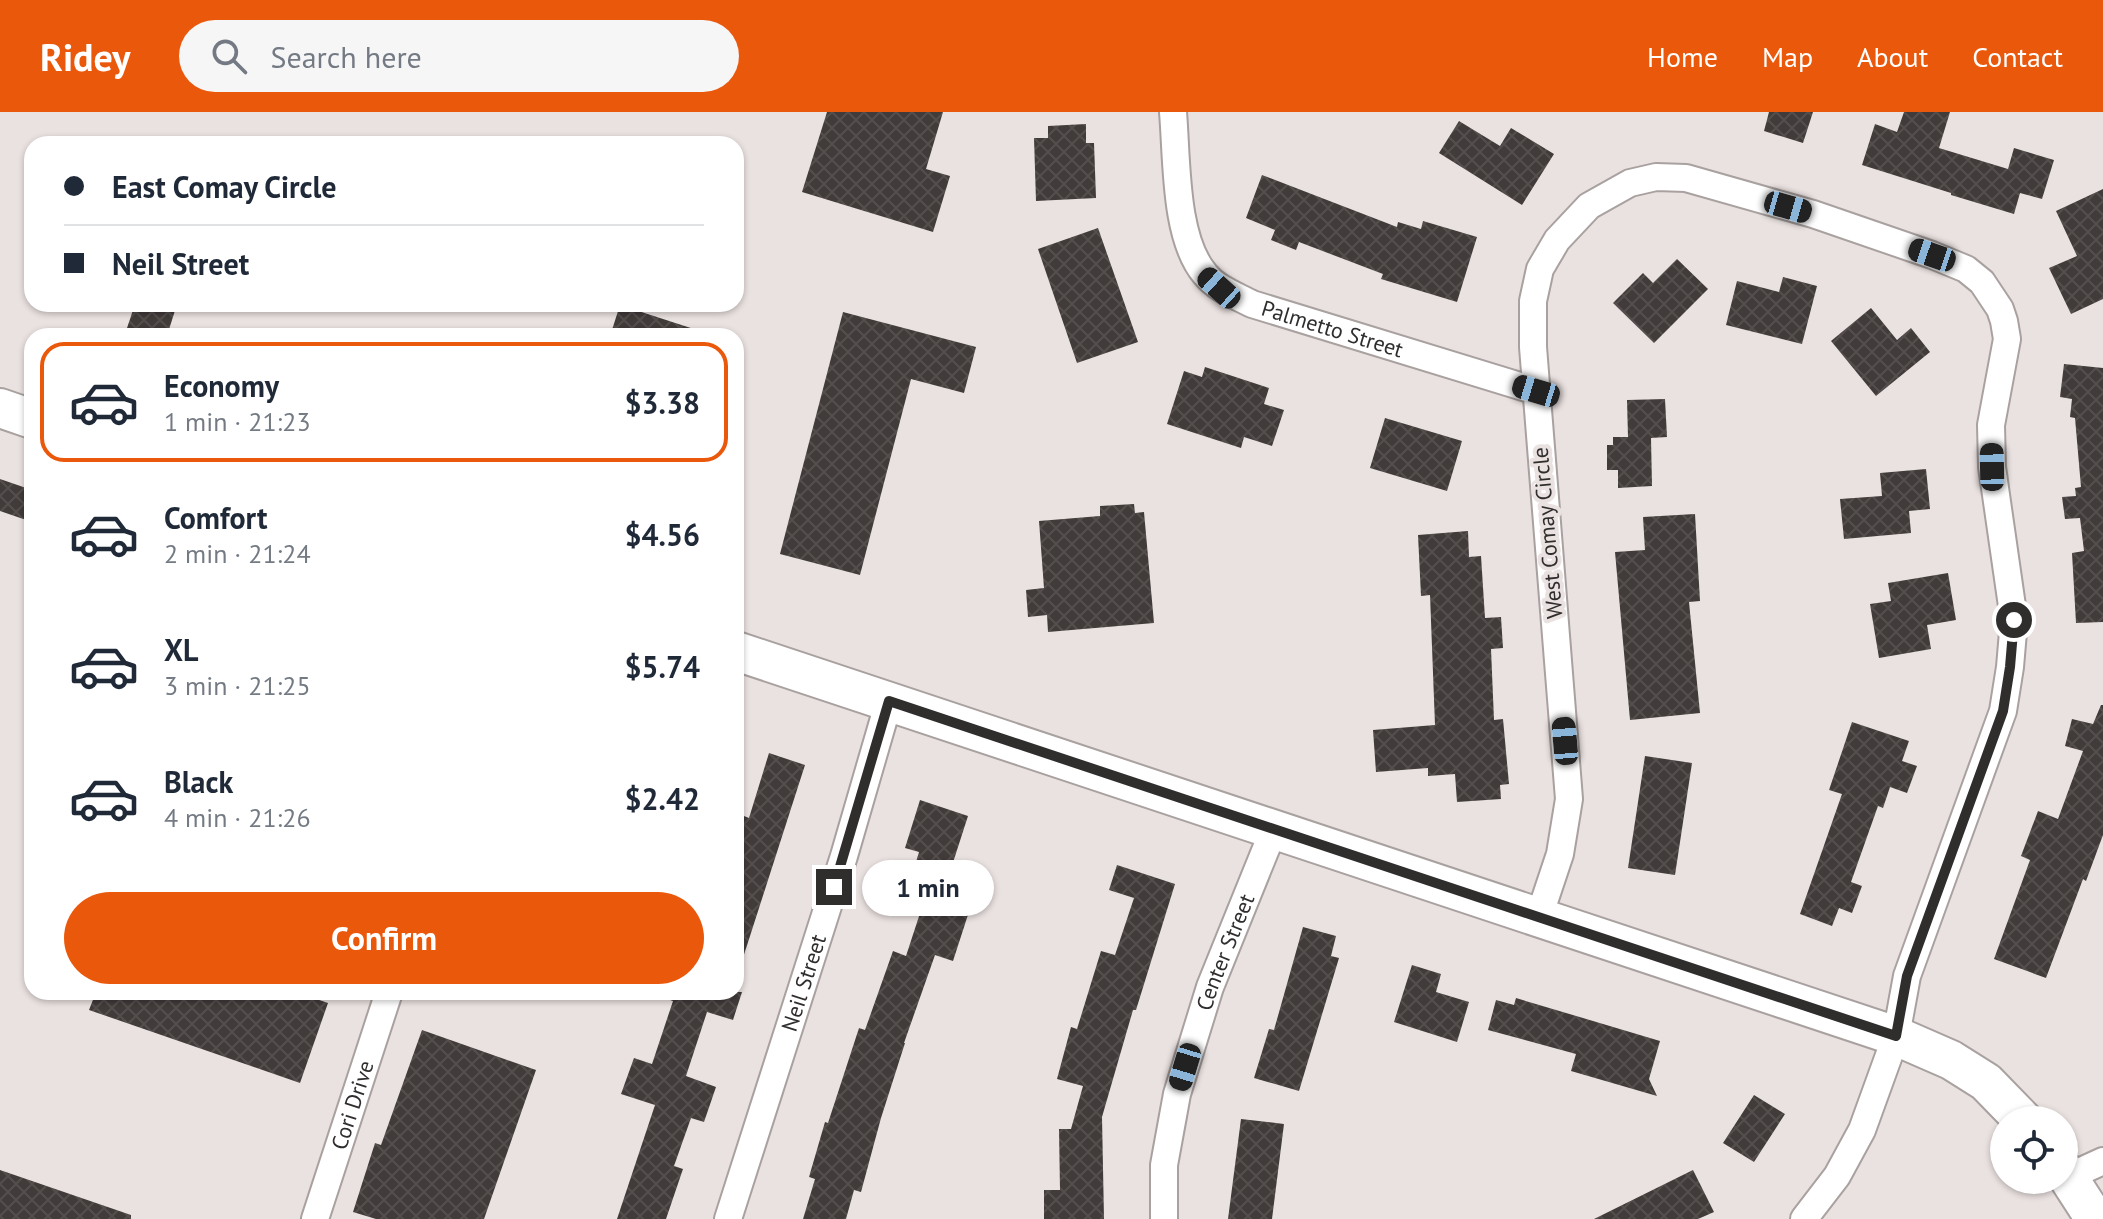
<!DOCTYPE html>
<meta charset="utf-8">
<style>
:root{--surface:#fff;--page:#f6f6f7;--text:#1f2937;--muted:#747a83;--line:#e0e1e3;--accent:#ea580c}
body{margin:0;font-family:"PT Sans",sans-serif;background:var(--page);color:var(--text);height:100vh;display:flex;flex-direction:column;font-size:30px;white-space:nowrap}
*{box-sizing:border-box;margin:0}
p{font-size:26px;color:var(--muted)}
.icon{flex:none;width:44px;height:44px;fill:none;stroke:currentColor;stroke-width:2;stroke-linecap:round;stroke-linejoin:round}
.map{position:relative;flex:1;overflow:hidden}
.side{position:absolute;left:24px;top:216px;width:720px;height:672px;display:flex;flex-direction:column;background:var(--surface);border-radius:24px;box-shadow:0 2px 6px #0004}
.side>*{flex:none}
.guide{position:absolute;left:24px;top:24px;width:720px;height:176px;border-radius:24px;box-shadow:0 2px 6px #0004;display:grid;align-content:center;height:176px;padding:0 40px;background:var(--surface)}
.controls{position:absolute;left:1990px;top:994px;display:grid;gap:16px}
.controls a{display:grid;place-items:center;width:88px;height:88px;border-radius:50%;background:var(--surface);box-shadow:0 2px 6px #0004;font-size:40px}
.end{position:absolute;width:36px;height:36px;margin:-18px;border:10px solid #302d2d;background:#fff;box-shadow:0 0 0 4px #fff}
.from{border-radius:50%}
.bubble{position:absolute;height:56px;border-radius:28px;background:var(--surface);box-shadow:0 2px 6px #0004;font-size:26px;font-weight:700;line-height:56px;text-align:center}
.car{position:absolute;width:24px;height:48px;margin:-24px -12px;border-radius:10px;box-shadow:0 0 6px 2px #0007;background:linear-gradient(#222 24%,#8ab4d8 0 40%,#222 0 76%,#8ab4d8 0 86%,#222 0)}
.guide b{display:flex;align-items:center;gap:28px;height:76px;font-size:30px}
.guide b+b{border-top:2px solid var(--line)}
.guide i{width:20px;height:20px;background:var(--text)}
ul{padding:14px 0 0;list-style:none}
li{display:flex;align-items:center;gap:24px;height:120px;margin:0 16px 12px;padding:0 24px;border:4px solid transparent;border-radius:24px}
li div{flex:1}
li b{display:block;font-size:30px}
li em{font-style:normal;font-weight:700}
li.active{border-color:var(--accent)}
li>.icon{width:72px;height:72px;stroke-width:1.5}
.cta{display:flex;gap:16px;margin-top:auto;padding:16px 40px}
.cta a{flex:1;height:92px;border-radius:48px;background:var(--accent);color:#fff;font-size:32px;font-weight:700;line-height:92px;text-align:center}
header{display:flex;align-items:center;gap:48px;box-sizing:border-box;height:112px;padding:0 40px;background:var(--accent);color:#fff}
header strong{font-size:38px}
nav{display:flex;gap:44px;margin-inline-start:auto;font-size:28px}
.search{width:560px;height:72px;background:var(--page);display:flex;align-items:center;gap:20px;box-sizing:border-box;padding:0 28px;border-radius:44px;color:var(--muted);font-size:30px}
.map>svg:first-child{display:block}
</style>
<header>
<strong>Ridey</strong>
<div class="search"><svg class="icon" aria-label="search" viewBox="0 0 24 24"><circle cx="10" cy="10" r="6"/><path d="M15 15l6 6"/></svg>Search here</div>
<nav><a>Home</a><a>Map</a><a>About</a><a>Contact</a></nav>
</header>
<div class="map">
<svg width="2103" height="1107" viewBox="0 0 2103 1107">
<defs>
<pattern id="building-cross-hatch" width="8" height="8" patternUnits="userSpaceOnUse" patternTransform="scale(2)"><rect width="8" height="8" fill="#413b3a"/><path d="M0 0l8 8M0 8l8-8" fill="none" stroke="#544f4e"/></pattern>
</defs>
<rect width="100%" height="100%" fill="#eae2e1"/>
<path fill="url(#building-cross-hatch)" d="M 827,0 L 943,0 L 926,57 L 950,64 L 933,120 L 802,80 Z
M 1769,0 L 1813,0 L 1803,31 L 1764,19 Z
M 1904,0 L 1950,0 L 1939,36 L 2008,57 L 2014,36 L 2054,48 L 2042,87 L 2020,81 L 2014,102 L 1951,83 L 1951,81 L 1862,53 L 1875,12 L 1897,20 Z
M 1459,9 L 1500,34 L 1511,16 L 1554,42 L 1522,93 L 1439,41 Z
M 1086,12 L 1086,31 L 1094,31 L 1096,86 L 1036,89 L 1034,26 L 1048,26 L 1048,14 Z
M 1262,63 L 1397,115 L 1398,110 L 1421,117 L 1423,109 L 1477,125 L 1457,190 L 1381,167 L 1383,162 L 1299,130 L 1296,138 L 1271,128 L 1275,118 L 1246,106 Z
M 2103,77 L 2103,187 L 2071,202 L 2049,156 L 2077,144 L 2056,99 Z
M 1098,116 L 1138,230 L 1077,251 L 1038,137 Z
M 1677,147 L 1708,177 L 1654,231 L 1613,191 L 1643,161 L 1653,171 Z
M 1783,165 L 1817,174 L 1802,232 L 1726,213 L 1737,169 L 1779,180 Z
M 135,192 L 177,192 L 167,224 L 144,224 L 126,219 Z
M 620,193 L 700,219 L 699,224 L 610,224 Z
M 1871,196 L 1897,228 L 1911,216 L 1930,240 L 1876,284 L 1831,229 Z
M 843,200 L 976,235 L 964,281 L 911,267 L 860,463 L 780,442 Z
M 2064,252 L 2103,256 L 2103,510 L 2076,511 L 2072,441 L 2084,439 L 2080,406 L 2065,407 L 2062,385 L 2076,384 L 2075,376 L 2081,375 L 2075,306 L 2070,305 L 2072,287 L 2060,285 Z
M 1205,255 L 1269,276 L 1264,292 L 1284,298 L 1272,334 L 1244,325 L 1241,336 L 1167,312 L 1184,259 L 1202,265 Z
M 1665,287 L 1667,325 L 1651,326 L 1652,374 L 1618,376 L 1618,358 L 1607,358 L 1607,333 L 1613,333 L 1613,325 L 1628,325 L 1627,288 Z
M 1385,306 L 1462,329 L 1447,379 L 1370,356 Z
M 1926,357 L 1930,397 L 1909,399 L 1911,421 L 1844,427 L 1840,387 L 1882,384 L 1880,361 Z
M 0,367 L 32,378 L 32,410 L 0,399 Z
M 1134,392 L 1135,401 L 1144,400 L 1154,511 L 1048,520 L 1047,503 L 1028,505 L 1026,478 L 1044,476 L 1039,409 L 1100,404 L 1100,394 Z
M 1695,402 L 1700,489 L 1689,490 L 1700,601 L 1630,608 L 1615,440 L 1645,438 L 1643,405 Z
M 1468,419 L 1469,445 L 1481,444 L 1485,506 L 1501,505 L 1503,536 L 1491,537 L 1494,608 L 1503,607 L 1509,672 L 1500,673 L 1501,687 L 1457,690 L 1455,662 L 1428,664 L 1428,656 L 1376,660 L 1373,618 L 1435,613 L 1430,483 L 1421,484 L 1418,423 Z
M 1948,461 L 1956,508 L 1927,513 L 1931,537 L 1879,546 L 1870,492 L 1891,489 L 1888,471 Z
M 2101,593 L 2103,593 L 2103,723 L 2086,769 L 2083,767 L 2046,866 L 1994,847 L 2030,748 L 2021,744 L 2038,699 L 2058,707 L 2083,639 L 2065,634 L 2072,607 L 2093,612 Z
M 1852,610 L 1909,629 L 1902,649 L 1917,654 L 1907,681 L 1890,675 L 1883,696 L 1878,694 L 1851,770 L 1862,774 L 1852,801 L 1839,796 L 1832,814 L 1800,802 L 1842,682 L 1829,678 Z
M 769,641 L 805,653 L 741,852 L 736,851 L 736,728 L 744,704 L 749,706 Z
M 1645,644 L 1692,651 L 1675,763 L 1628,756 Z
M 920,688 L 968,704 L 948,766 L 977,775 L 953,849 L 935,843 L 904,931 L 905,931 L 881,1006 L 861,1080 L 854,1078 L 846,1107 L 803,1107 L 815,1067 L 809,1065 L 825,1010 L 828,1011 L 859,916 L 865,918 L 893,839 L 906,844 L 923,792 L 905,786 L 919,740 L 905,736 Z
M 1117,753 L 1175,772 L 1136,898 L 1133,898 L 1102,1005 L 1104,1107 L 1044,1107 L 1044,1078 L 1060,1078 L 1059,1017 L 1071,1017 L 1083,974 L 1057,967 L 1071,915 L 1077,917 L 1101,839 L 1115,843 L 1134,786 L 1109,778 Z
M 1303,815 L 1336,824 L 1331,844 L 1339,846 L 1299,979 L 1254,966 L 1269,917 L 1274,918 Z
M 1412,853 L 1441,862 L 1436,880 L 1469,890 L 1457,930 L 1394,910 Z
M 96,880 L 296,880 L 328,891 L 300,971 L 89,898 Z
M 662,880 L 742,880 L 733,908 L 707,900 L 686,964 L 716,975 L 704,1010 L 691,1006 L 674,1054 L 683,1057 L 666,1107 L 617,1107 L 655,993 L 621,982 L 634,946 L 652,952 L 673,889 L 661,885 Z
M 1516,886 L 1660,929 L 1649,967 L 1657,984 L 1571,959 L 1576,942 L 1488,918 L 1496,888 L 1514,893 Z
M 422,918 L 536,958 L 484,1107 L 376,1107 L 353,1100 L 375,1031 L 381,1033 Z
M 1754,983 L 1785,1002 L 1754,1050 L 1723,1031 Z
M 1241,1007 L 1284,1012 L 1272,1107 L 1228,1107 Z
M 0,1058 L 131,1103 L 131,1107 L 0,1107 Z
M 1693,1058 L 1714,1100 L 1698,1107 L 1594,1107 Z"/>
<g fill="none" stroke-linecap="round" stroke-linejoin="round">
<g stroke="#a9a1a0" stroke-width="30">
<g id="minor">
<path id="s1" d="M 1173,0 C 1177,46 1174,126 1205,162 C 1217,177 1235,183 1252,192 L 1536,279"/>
<path d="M 1539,805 L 1560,742 L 1569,687 L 1533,235 L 1533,189 L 1540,157 L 1557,128 L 1589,94 L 1630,71 L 1656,65 L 1686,66 L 1813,102 L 1932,143 L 1966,157 L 1982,170 L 2000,197 L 2004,209 L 2007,227 L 1991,313 L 1992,355 L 2014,508 L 2010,555 L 2003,599 L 1907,864 L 1896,924 L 1862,1018 L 1837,1064 L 1804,1107"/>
<path d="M 2068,1065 L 2103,1049"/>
<path id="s2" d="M 315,1107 L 389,880"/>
<path id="s3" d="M 728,1107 L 844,744 L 889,589"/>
<path id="s4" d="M 1164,1107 L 1164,1053 L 1177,982 L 1210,875 L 1274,717"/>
</g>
</g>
<g stroke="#a9a1a0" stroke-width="42">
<path id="secondary" d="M 0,296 L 32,307
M 736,539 L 1896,924 L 1951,948 L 1986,970 L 2023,1008
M 2064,1059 L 2095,1107"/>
</g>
<use href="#minor" stroke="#fff" stroke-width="26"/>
<use href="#secondary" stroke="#fff" stroke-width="38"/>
</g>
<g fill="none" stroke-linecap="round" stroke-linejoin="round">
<path stroke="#302d2d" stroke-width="10" d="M 834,775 L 889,589 L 1896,924 L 1907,864 L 2003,599 L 2010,555 L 2014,508"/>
</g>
<g text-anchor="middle" stroke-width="8" stroke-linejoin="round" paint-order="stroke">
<g font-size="22" fill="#302d2d" stroke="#eae2e1">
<text dy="8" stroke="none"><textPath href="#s1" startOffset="308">Palmetto Street</textPath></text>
<text transform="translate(1547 421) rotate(-95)" y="8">West Comay Circle</text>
<text dy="8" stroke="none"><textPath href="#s4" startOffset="276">Center Street</textPath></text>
<text dy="8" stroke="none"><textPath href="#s3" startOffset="248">Neil Street</textPath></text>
<text dy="8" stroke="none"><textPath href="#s2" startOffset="120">Cori Drive</textPath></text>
</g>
</g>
</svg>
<div class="controls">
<a><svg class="icon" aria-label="locate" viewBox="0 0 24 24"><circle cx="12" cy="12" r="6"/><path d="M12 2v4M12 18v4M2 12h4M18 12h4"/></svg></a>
</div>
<i class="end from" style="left:2014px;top:508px"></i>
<i class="end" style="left:834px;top:775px"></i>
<div class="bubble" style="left:862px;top:748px;width:132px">1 min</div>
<i class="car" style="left:1788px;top:95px;rotate:106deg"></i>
<i class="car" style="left:1932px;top:143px;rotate:289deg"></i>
<i class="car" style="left:1219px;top:176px;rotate:312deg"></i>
<i class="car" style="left:1536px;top:279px;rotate:287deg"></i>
<i class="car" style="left:1992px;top:355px;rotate:359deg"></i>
<i class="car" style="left:1565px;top:629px;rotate:355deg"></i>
<i class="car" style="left:1185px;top:955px;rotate:197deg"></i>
<div class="guide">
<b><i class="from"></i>East Comay Circle</b>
<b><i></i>Neil Street</b>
</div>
<section class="side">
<ul>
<li class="active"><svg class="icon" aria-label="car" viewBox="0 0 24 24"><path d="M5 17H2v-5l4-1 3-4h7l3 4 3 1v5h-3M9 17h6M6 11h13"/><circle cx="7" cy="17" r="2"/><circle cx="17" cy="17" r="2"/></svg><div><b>Economy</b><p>1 min · 21:23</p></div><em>$3.38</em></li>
<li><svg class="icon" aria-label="car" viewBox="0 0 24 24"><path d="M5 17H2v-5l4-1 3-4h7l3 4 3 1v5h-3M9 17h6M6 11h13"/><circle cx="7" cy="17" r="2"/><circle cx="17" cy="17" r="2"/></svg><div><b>Comfort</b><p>2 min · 21:24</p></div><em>$4.56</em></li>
<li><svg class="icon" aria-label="car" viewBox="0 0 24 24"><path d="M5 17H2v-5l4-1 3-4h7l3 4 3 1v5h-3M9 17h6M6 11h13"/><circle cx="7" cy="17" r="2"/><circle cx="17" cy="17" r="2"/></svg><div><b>XL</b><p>3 min · 21:25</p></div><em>$5.74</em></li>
<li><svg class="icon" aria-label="car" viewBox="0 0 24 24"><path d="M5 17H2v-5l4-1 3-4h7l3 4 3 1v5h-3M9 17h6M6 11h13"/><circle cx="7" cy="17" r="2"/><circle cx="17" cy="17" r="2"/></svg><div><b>Black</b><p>4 min · 21:26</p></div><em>$2.42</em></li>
</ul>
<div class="cta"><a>Confirm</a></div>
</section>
</div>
